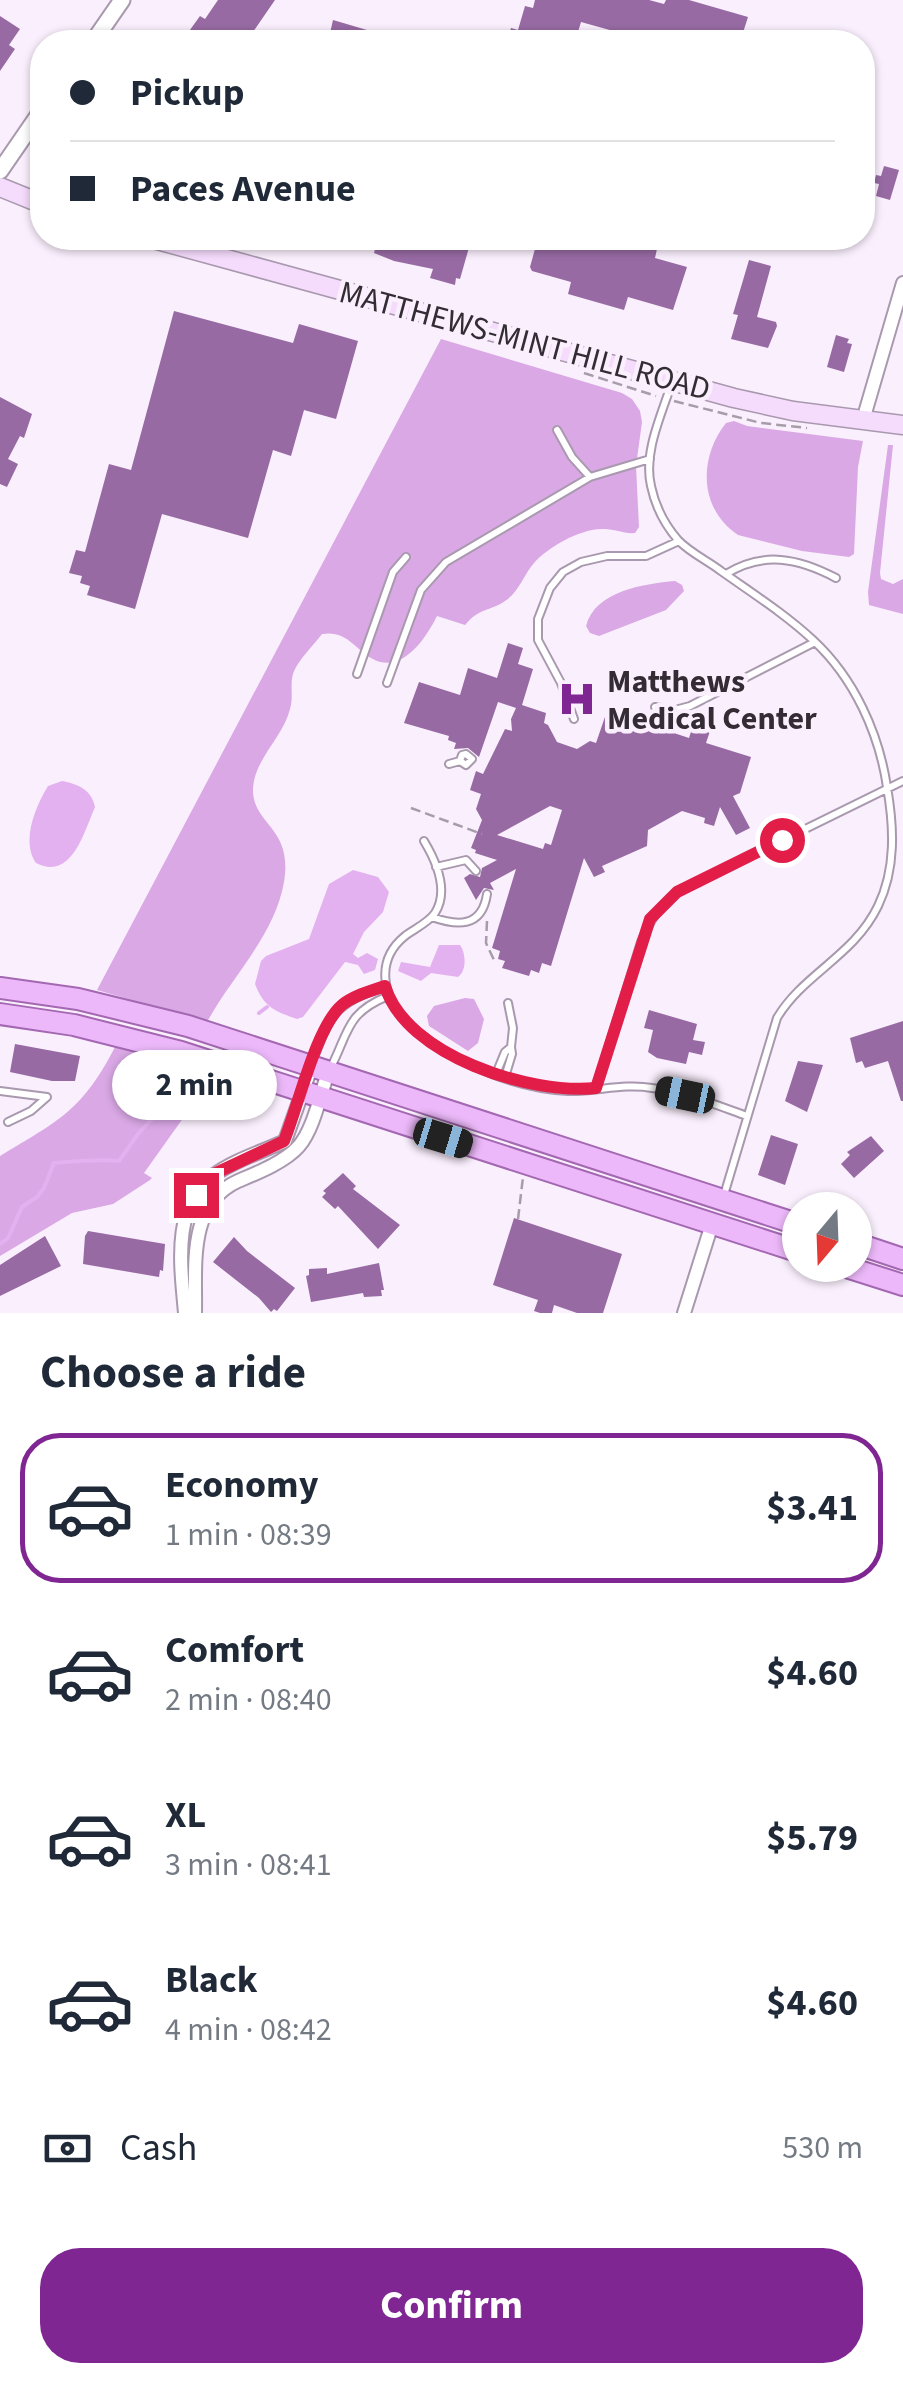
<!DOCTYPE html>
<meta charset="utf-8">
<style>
:root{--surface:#fff;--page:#f2f2f3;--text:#1f2937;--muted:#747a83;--line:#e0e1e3;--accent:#7f2693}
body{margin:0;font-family:"Source Sans 3",sans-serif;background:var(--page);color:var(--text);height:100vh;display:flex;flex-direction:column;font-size:38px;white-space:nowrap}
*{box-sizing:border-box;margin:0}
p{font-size:32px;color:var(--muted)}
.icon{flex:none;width:55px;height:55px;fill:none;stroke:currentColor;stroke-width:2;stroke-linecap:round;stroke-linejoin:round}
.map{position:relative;height:1313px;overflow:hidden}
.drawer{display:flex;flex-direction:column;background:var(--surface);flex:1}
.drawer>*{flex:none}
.top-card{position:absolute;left:30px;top:30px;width:845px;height:220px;border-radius:40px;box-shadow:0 2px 8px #0004;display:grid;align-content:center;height:220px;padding:0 40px;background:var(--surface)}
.needle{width:65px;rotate:199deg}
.tools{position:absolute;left:782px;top:1192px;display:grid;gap:20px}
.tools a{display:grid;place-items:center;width:90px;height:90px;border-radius:50%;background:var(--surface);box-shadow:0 2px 8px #0004;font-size:50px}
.end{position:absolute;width:45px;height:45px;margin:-22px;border:12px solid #e11d48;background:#fff;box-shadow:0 0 0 5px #fff}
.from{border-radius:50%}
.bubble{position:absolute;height:70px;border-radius:35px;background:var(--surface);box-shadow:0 2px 8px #0004;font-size:32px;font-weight:700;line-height:70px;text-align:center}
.car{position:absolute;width:30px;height:60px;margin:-30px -15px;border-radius:12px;box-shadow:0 0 8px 2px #0007;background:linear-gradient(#222 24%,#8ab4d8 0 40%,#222 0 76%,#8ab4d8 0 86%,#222 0)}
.top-card b{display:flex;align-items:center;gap:35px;height:95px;font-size:38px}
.top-card b+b{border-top:2px solid var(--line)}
.top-card i{width:25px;height:25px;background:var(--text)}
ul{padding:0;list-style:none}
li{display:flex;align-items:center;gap:30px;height:150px;margin:0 20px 15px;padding:0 20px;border:5px solid transparent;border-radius:40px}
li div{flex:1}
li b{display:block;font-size:38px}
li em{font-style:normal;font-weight:700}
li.selected{border-color:var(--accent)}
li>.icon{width:90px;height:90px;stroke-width:1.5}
h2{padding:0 40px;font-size:45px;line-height:120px}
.pay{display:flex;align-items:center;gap:25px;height:110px;padding:0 40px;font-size:38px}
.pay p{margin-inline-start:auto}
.action{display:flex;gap:20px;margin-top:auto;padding:20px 40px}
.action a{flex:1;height:115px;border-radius:40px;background:var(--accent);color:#fff;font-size:40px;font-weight:700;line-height:115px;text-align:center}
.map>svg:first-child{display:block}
</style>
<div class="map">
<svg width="903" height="1313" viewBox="0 0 903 1313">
<rect width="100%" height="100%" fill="#faeffd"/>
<path fill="#d9a8e5" d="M 441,339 L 622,393 L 632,399 L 640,411 L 642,422 L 636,466 L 639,527 L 635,533 C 624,534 615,529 604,529 C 581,528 548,547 534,563 C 523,576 519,592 505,601 C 489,612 480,607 465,625 L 437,616 C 424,642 397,681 364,653 C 349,641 342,631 322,634 C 313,646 300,658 294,671 C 289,683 294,697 290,709 C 283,738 252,761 253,792 C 255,826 293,828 284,882 C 275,935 232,976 207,1022 L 97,990 Z
M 734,421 L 747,426 L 863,441 L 858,467 L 854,554 L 849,557 L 802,551 L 738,535 C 698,508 699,457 726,423 Z
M 888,445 L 893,445 L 880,573 L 881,579 L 893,584 L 903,579 L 903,614 L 869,605 L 868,592 Z
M 675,581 L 682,585 L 684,591 L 666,610 L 599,636 L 590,633 L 586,626 C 595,591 643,584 675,581 Z
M 465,998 L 474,999 L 484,1019 L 478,1043 L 468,1051 L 429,1026 L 427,1016 L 434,1006 Z
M 116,1045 L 225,1080 L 196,1100 L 144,1173 L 152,1178 L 150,1180 L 113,1204 L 72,1213 L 0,1256 L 0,1156 C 60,1120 83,1110 116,1045 Z"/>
<path fill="#e3b1ef" d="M 62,781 C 78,784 92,790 95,807 C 84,832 72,881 36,863 C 21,842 35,807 48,786 Z
M 353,870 L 378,877 L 389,892 L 383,912 L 364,932 L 353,954 L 358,958 L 367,953 L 378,959 L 375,970 L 364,974 L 358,965 L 345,962 L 303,1017 L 297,1019 C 274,1011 264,1007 255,984 L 261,961 L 266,956 L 309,939 L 329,884 Z
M 439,945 L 460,945 C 466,953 467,971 458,977 L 431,973 L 421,981 L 398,971 L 401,962 L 430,967 Z"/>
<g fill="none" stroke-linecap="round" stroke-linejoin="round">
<path stroke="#e3b1ef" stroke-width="4" d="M 259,1013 L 267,1007
M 0,1244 L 8,1238 L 22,1207 L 37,1197 L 44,1188 L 54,1163 C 79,1161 94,1159 119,1161 L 138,1134 L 174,1095 L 201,1087"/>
</g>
<path fill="#976aa3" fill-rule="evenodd" d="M 218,0 L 275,0 L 246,42 L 162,42 L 169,32 L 182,41 L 200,16 L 205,19 Z
M 535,0 L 649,0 L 664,4 L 666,0 L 689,0 L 748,17 L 740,42 L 653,42 L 581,22 L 575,42 L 507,42 L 511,28 L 518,30 L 525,6 L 533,8 Z
M 0,16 L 20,29 L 9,45 L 15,49 L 0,71 Z
M 333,20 L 401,40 L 401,42 L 328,42 Z
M 884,166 L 899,170 L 890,200 L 876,196 L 879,184 L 874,183 L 876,175 L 881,176 Z
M 378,238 L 417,238 L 440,243 L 441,238 L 468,238 L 467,242 L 470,244 L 460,279 L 456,278 L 455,285 L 430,278 L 433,269 L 394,261 L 374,253 Z
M 538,238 L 617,238 L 657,249 L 655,258 L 687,267 L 673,310 L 628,297 L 624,310 L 568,294 L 571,282 L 532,271 L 530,267 Z
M 749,260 L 771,266 L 757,317 L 776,322 L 777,326 L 768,348 L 731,339 L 738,315 L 733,314 Z
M 174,311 L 293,343 L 299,324 L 358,341 L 336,419 L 304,410 L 291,456 L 273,450 L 248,538 L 162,514 L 135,609 L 87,595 L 90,586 L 80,583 L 82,576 L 69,573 L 76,550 L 85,552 L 109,464 L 131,470 Z
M 836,335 L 849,339 L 847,343 L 852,344 L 844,372 L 827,367 Z
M 0,397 L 32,414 L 24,438 L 20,436 L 8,459 L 18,464 L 7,487 L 0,484 Z
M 508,643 L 523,648 L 518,664 L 533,669 L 522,705 L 546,713 L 544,723 L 548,725 L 557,742 L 577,749 L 590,741 L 596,743 L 607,711 L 689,738 L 696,716 L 713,722 L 706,743 L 751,757 L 740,793 L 733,796 L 750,828 L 736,835 L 720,807 L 714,826 L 704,823 L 705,818 L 682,811 L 648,830 L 647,846 L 602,866 L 605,872 L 594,877 L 584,858 L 551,966 L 542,963 L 539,973 L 531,970 L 529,976 L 502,968 L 505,961 L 498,959 L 500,951 L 492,948 L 516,869 L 490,883 L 494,890 L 484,888 L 476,900 L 464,878 L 470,874 L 480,877 L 482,868 L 497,860 L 475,853 L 476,850 L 471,848 L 482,820 L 476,809 L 481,794 L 470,790 L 476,771 L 483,774 L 505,729 L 512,731 L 511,719 L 516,708 L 498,702 L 479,757 L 468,748 L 454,749 L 456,743 L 448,740 L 449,736 L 404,723 L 419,682 L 460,695 L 468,668 L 497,678 ZM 550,806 L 562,810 L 551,845 L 545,843 L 543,849 L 497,835 Z
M 649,1010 L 697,1024 L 693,1040 L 705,1042 L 702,1055 L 689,1052 L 686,1064 L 657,1058 L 648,1052 L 653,1030 L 644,1028 Z
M 903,1021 L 903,1101 L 901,1101 L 888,1061 L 865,1068 L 862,1061 L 856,1063 L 850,1038 Z
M 15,1044 L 80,1056 L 75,1081 L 52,1081 L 10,1072 Z
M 798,1061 L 823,1065 L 807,1112 L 785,1101 Z
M 771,1135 L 798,1144 L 785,1185 L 758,1175 Z
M 871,1136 L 884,1151 L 854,1178 L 841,1164 L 850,1155 L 847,1152 Z
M 343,1173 L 356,1186 L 353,1189 L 400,1225 L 378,1249 L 338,1206 L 335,1209 L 322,1197 L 326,1193 L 323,1191 Z
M 514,1218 L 622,1254 L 603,1313 L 577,1313 L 554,1305 L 552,1313 L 540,1313 L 534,1311 L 538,1300 L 493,1285 Z
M 88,1231 L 165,1244 L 163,1271 L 160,1270 L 159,1277 L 83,1264 L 85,1236 Z
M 45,1236 L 61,1266 L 0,1296 L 0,1265 Z
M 234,1237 L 247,1251 L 295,1288 L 277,1311 L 274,1309 L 271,1312 L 259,1298 L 213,1262 Z
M 379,1263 L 384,1290 L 381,1290 L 382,1296 L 364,1297 L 363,1293 L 311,1302 L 306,1276 L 309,1275 L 309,1269 L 327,1268 L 327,1274 Z"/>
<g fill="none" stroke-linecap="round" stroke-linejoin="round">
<g stroke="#a999ae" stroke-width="10">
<path id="service" d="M 672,382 C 662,414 643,452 651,486 C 655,505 665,525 678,540 C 689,552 708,561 721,571 C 752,593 785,614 813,640 C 854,678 879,733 887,787 C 894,827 896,869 878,906 C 854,956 803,974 777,1018 L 724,1195
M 557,430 L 572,457 L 590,477
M 726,574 C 763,551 798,558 836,578
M 357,674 L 393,572 L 406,557
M 387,683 L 421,590 L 446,562 L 590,477 L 650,459
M 655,707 L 675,710 L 690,706 L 815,642
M 574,719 L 561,683 L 538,640 L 538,619 L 550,588 L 563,572 L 581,562 L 607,556 L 646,556 L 679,541
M 449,764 L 460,761 L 466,765 L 472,759 L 466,754 L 462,755 L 460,761
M 781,840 L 791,855
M 424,841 C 436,861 449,891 435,913 C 428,923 414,929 405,936 C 374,961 383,999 408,1023 C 449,1061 512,1088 568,1091 C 596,1092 623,1083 652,1088 C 685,1092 716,1105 747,1116
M 436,867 L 466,860 L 476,871
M 432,917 C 457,926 482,928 487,894
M 508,1003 L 513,1028 L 511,1047
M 312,1063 C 330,1015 334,1003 385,987
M 331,1067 C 349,1032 346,1013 388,996
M 496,1074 L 505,1052 L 511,1047 L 512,1054 L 505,1077
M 596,1088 L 641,942 C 650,920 659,907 677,892 L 903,781
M 0,1091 L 47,1097 L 31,1111 L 8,1122"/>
</g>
<g stroke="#a999ae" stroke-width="16">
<path id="minor" d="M 863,420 L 903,283
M 185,1313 C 181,1267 171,1206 214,1175 C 234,1160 262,1152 285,1141 L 311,1068
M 195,1313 C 196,1267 187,1204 238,1181 C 257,1173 285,1162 299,1146 C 314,1128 320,1095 328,1073
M 684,1313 L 712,1224"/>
</g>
<g stroke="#a999ae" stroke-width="19">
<path id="tertiary" d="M 93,42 L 122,0
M 0,171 L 42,110"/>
</g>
<g stroke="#a999ae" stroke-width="21">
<path id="secondary" d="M 0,187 L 42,204
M 150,238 L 734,398 L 793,411 L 903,425"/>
</g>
<g stroke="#a368b1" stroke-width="24">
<path id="primary" d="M 0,988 L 78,999 L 188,1026 L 800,1225
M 0,1014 L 74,1025 L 181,1052 L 800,1252
M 855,1243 L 903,1259
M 840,1265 L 903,1285"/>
</g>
<path stroke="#a69da8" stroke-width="2.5" stroke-dasharray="10 5" stroke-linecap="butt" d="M 584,373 L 656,396
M 674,401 L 761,423 L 807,428
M 411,808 L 482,834
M 487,921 L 486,943 L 494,960
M 518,1219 L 523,1177"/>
<use href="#service" stroke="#fff" stroke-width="6"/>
<use href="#minor" stroke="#fff" stroke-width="12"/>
<use href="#tertiary" stroke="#fff" stroke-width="15"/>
<use href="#secondary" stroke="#f5dbfc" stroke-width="18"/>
<use href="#primary" stroke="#ecb8f9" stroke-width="20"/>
</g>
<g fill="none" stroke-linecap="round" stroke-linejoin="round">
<path stroke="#e11d48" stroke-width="12" d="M 196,1195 L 216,1173 L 284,1141 C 298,1107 316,1027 342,1005 C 354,995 371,991 385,986 C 406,1056 531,1095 596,1088 L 650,919 L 677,892 L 782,840"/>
</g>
<defs>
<g id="hospital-bare" transform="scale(3)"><path d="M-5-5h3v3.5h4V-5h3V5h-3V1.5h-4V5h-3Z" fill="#7f2693" stroke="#faeffd" stroke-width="2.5" paint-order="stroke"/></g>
</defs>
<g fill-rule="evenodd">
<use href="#hospital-bare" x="577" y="699"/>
</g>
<g text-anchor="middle" stroke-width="9" stroke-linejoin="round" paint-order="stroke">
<g font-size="32" fill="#332c34" stroke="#faeffd">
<text transform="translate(525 340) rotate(15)" y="11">MATTHEWS-MINT HILL ROAD</text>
</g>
<g font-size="32" font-weight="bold" fill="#332c34" stroke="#faeffd" text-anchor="start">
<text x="607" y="692">Matthews<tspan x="607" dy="37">Medical Center</tspan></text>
</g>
</g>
</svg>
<div class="tools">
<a><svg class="needle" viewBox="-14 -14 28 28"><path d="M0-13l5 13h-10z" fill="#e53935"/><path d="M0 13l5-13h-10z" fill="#747a83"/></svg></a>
</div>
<i class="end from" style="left:782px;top:840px"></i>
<i class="end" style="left:196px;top:1195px"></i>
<div class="bubble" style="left:112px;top:1050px;width:165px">2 min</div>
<i class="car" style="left:685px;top:1095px;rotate:282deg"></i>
<i class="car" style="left:443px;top:1138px;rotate:107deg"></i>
<div class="top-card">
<b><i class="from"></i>Pickup</b>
<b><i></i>Paces Avenue</b>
</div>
</div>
<section class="drawer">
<h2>Choose a ride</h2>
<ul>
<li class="selected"><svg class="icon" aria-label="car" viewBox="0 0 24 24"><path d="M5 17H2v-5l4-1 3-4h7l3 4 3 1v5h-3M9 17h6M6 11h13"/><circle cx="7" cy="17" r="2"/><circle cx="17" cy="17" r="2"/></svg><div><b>Economy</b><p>1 min · 08:39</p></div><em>$3.41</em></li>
<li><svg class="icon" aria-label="car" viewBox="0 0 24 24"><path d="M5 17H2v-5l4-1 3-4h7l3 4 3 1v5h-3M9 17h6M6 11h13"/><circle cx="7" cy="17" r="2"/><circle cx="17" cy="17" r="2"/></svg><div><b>Comfort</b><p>2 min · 08:40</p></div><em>$4.60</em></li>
<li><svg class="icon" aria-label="car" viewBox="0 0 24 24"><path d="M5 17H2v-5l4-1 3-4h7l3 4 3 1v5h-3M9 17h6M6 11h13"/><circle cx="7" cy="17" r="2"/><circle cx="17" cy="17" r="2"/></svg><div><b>XL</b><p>3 min · 08:41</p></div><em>$5.79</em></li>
<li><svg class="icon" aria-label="car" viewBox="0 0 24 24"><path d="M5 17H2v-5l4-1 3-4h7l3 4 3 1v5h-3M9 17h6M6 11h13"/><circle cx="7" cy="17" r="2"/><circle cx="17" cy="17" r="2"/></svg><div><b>Black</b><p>4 min · 08:42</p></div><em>$4.60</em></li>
</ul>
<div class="pay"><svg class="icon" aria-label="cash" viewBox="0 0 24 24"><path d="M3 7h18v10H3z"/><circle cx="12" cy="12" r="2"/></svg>Cash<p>530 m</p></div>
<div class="action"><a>Confirm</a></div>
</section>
